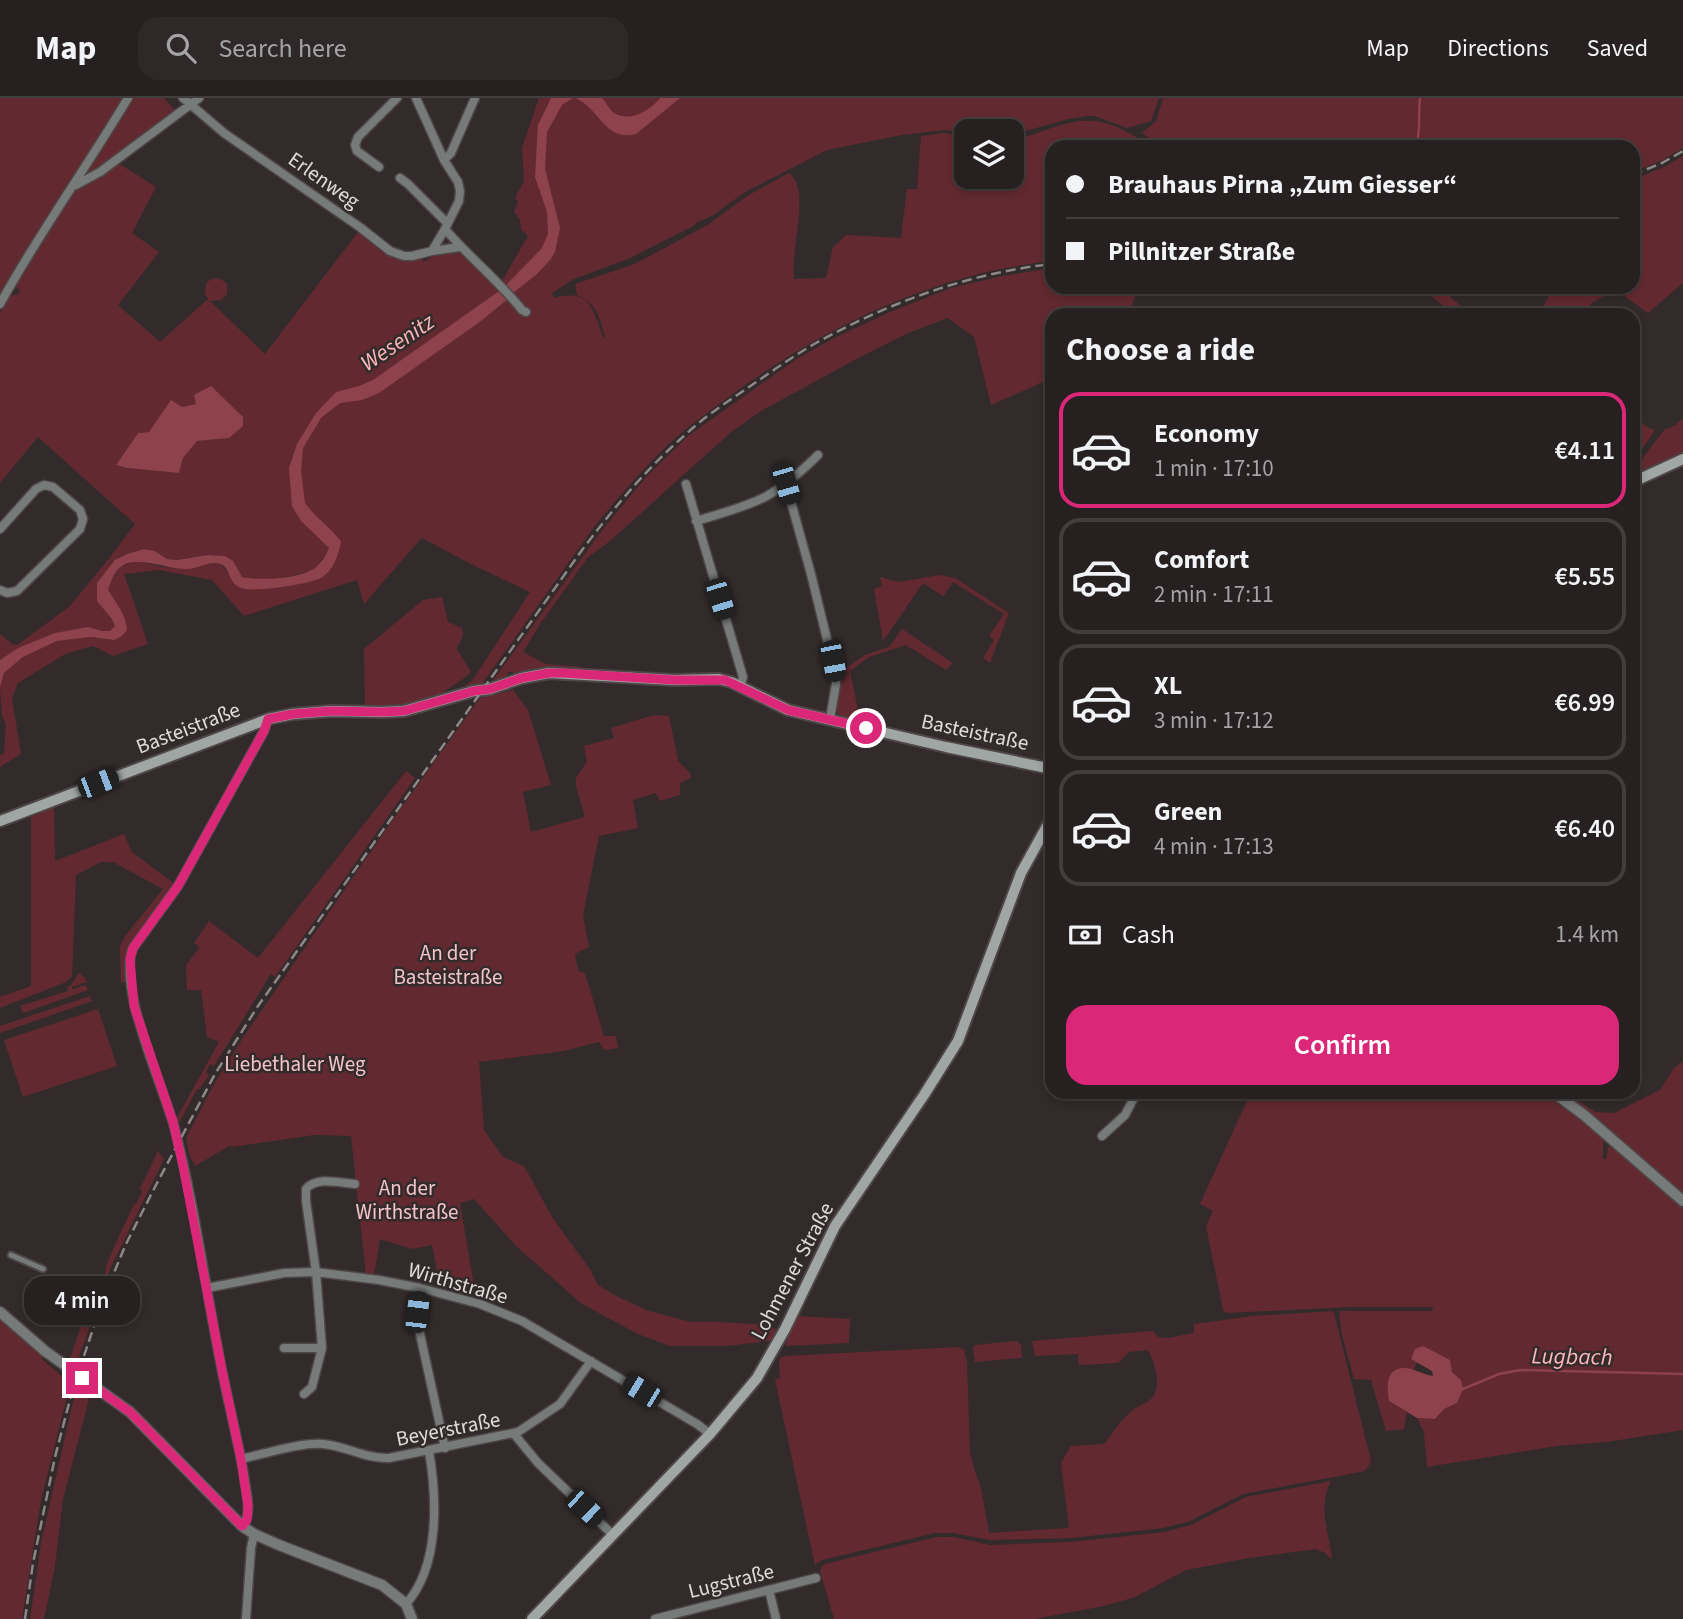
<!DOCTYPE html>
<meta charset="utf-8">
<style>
:root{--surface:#262020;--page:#2e2829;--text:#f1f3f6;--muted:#a4a3a5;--line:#423e3e;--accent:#db2777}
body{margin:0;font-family:"Source Sans 3",sans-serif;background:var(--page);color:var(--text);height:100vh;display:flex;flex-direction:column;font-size:26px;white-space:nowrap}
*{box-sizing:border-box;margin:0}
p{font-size:23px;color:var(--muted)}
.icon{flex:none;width:38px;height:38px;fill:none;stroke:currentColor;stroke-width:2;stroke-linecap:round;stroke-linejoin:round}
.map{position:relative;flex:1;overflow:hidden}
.drawer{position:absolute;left:1045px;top:210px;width:595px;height:791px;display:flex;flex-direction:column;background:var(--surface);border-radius:21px;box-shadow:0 4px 10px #0003,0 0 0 2px var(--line)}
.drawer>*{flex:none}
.hud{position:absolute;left:1045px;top:42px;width:595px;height:154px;border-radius:21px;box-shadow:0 4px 10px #0003,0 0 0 2px var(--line);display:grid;align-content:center;height:154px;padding:0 21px;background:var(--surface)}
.tools{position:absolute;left:954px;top:21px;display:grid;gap:14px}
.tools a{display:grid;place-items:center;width:70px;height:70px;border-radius:14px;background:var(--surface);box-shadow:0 4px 10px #0003,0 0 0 2px var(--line);font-size:35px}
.end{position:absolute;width:32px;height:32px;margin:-16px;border:9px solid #db2777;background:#fff;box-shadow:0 0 0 4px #fff}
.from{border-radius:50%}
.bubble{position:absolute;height:49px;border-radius:21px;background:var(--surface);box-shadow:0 4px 10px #0003,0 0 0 2px var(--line);font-size:23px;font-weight:600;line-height:49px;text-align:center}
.car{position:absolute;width:21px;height:42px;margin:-21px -10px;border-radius:9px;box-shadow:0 0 5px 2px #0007;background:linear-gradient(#222 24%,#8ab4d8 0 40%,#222 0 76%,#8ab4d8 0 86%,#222 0)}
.hud b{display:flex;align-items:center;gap:24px;height:66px;font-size:26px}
.hud b+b{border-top:2px solid var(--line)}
.hud i{width:18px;height:18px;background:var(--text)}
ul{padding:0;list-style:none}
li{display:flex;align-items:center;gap:21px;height:116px;margin:0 14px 10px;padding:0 7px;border:4px solid var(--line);border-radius:21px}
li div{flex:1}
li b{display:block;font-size:26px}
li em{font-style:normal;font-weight:600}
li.on{border-color:var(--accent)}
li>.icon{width:63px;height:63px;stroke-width:1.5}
h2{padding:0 21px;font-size:32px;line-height:84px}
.pay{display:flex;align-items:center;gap:18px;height:77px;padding:0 21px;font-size:26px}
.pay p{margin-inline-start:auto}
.primary-button{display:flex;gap:14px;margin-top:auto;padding:14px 21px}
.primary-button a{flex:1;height:80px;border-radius:21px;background:var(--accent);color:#fff;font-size:28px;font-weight:600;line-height:80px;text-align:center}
header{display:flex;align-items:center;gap:42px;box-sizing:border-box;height:98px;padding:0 35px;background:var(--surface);border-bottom:2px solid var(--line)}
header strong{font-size:33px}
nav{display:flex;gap:38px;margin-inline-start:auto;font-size:24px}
.search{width:490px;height:63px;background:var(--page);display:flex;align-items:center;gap:18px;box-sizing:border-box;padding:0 24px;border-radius:21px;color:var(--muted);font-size:26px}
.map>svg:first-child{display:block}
</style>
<header>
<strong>Map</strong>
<div class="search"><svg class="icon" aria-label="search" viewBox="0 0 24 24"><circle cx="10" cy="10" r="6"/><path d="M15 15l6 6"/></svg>Search here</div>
<nav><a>Map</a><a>Directions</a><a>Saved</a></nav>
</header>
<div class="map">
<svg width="1683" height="1521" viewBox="0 0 1683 1521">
<rect width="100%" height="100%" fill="#332b2b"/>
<path fill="#622a30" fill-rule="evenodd" d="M 0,0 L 124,0 L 9,180 L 0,197 Z
M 134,0 L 164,0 L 176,13 L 90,76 L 86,76 Z
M 539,0 L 1159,0 L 1151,23 L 1127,30 L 1095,18 L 1087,18 L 1068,21 L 1012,37 L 1012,33 L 966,34 L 945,32 L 902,37 L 827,52 L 745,94 L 712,118 L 695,125 L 695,127 L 630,160 L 574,181 L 552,195 L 554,200 C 593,190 592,213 604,241 L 605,238 C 599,219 597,205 577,197 L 575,186 L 632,167 L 646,160 L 709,126 L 747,98 L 789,75 C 809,89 794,142 794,164 C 793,169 794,175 794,181 L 826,180 L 833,149 L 846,137 L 901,140 L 907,91 L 917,91 L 921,38 L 944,35 L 966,38 L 966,79 L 1012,79 L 1012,41 C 1039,38 1065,20 1093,23 C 1112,24 1129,35 1145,44 L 1148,39 L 1142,35 L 1156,23 L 1163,0 L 1683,0 L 1683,50 L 1661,63 L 1633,74 L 1633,49 L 1052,49 L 1052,163 C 930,176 816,233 719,306 C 706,316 693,325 681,335 C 649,363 621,396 594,429 L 482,586 L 458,593 L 472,583 L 530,494 L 471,466 L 422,440 L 425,436 L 364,506 L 357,482 L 244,518 L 212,482 L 159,472 L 124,476 L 148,546 L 113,558 L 93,548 L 65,556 L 18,585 L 12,600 L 21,656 L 0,669 L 0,657 L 4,655 L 6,626 L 2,618 L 0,590 L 4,575 L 23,559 L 57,543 L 91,539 L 114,542 L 122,514 L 107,492 C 111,482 116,470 126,466 C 139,460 152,468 164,469 C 183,471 201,464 220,465 L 242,491 L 284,489 L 322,479 L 339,456 L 311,432 L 329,450 C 325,458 321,467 313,471 C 302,478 254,486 243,479 C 236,475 230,464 225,458 L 208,457 L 177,462 L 167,461 L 155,453 L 144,451 L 127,456 L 97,485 L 106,512 L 112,521 L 115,528 L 111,533 L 102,533 L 88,529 L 18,550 L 0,562 L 0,536 L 12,546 L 17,547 L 69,509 L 111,458 L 135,426 L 38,339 L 0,385 L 0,215 L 10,198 L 19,196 L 20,192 L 15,189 L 76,91 L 118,65 L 156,89 L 132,135 L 159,154 L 118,207 L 160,244 L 208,201 L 205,195 L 206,185 C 213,178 220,179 227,186 L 227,196 L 221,202 L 210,203 L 265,256 L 361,130 L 397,156 L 432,153 L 422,162 L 424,164 L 435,157 L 461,155 L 499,188 L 504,186 L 502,183 L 528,138 L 521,131 L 520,122 L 514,114 L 518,104 L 515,100 L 524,83 L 522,50 ZM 196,306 L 229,340 L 197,343 L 183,360 L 179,375 L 127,370 L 116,367 L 138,335 L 149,334 L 182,309 Z
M 1683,58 L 1683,185 L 1648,215 L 1616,192 L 1591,205 L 1588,217 L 1539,217 L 1553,191 L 1553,189 L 1633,189 L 1633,82 L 1666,68 Z
M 1052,170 L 1052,189 L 1138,189 L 1129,217 L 1052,217 L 1052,280 L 991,307 L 974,239 L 948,220 L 906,236 L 862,258 L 761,313 L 730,335 L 610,443 L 588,459 L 540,526 L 523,554 L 546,566 L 583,569 L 582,572 C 558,570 537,574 513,578 L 513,574 L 508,574 L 505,581 L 491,585 L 603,431 L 647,378 L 688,338 L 798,260 L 836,239 L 890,214 L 951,190 L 1002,178 Z
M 1420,189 L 1440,189 L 1470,217 L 1455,217 Z
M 1633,317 L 1647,329 L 1655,332 L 1633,364 Z
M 1683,321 L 1683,355 L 1641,374 L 1636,373 L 1636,369 L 1664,332 L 1676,327 L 1678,324 Z
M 940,477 L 955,480 L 1009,515 L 990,565 L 983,560 L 994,542 L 989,538 L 1004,516 L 953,484 L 943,498 L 923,485 L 883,543 L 874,491 L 882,488 L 880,479 L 898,484 Z
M 442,499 L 448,524 L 462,530 L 463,537 L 457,551 L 471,574 L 463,581 L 446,592 L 442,597 L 402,609 L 365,610 L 364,551 L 423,502 Z
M 902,531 L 953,565 L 946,572 L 906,547 L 869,559 L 850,573 L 860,622 L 838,617 L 837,611 L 835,611 L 842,573 L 865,557 L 889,549 Z
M 513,592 L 528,612 L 551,687 L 523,694 L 531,734 L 585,719 L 576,688 L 576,680 L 585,667 L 587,663 L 584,648 L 614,640 L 611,630 L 654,617 L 669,618 L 678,663 L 690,675 L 691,680 L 680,685 L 680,697 L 660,703 L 656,695 L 633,702 L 638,730 L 599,738 L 583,817 L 589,849 L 575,856 L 578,873 L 585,875 L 604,938 L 616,938 L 618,950 L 604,952 L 599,944 L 564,953 L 479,964 L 484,1032 L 503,1059 L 524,1068 L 552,1119 L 591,1173 L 598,1187 L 618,1199 L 649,1213 L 691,1224 L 718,1224 L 767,1227 L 777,1232 L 771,1243 L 726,1248 L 670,1248 L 638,1236 L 582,1206 L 516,1148 L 474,1101 L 460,1105 L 474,1188 L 440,1188 L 432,1147 L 412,1151 L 380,1141 L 374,1178 L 366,1177 L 351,1038 L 314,1037 L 231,1049 L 231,1047 L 195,1068 L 190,1059 L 186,1040 L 213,988 L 244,938 L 394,720 L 480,600 Z
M 406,673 L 415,680 L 275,879 L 271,876 L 214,968 L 210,966 L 206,974 L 209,977 L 200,991 L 197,991 L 179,1025 L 176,1026 L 175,1023 L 219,944 L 207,939 L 201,892 L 187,892 L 186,867 L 200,849 L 194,845 L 209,823 L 258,860 Z
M 54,709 L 55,763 L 124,736 L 132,754 L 176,787 L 127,851 L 126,861 L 128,883 L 121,885 L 120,848 L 126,837 L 163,791 L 113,764 L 101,764 L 76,777 L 72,878 L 66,884 L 0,910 L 0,899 L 31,888 L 31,719 Z
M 79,875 L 85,880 L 87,884 L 72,889 L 72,891 L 86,887 L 88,892 L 23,915 L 20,908 L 68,893 L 67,889 L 71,887 Z
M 90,898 L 92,903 L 0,935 L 0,928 Z
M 98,911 L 117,968 L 23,999 L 4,942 Z
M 1683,963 L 1683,1097 L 1559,994 L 1566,994 L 1595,1014 L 1614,1015 L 1660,992 L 1674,970 Z
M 1251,994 L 1544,994 L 1567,1008 L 1603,1039 L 1603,1061 L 1606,1061 L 1608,1049 L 1613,1047 L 1683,1110 L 1683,1332 L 1606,1344 L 1557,1348 L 1427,1369 L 1424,1334 L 1417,1320 L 1435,1321 L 1444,1311 L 1457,1305 L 1461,1282 L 1452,1274 L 1411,1261 L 1417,1264 L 1413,1273 L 1404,1270 L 1389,1303 L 1407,1314 L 1404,1331 L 1386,1333 L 1371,1282 L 1354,1281 L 1342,1237 L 1339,1213 L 1432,1213 L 1433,1209 L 1352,1209 L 1226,1215 L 1223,1212 L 1206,1128 L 1213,1113 L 1200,1106 Z
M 158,1053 L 164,1061 L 111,1169 L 75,1270 L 69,1264 L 86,1214 L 92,1207 L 105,1179 L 106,1168 L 111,1156 L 134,1106 L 136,1106 L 142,1094 L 140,1091 Z
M 1332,1213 L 1334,1215 L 1370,1359 L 1371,1364 L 1365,1373 L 1243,1396 L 1188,1424 L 1163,1430 L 1071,1440 L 990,1442 L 953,1435 L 935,1435 L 822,1462 L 815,1467 L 775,1282 L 780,1280 L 779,1264 L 780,1260 L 786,1258 L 959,1249 L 964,1252 L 967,1265 L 970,1354 L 974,1371 L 981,1390 L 989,1435 L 1069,1430 L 1061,1365 L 1071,1348 L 1104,1346 C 1113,1335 1122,1320 1133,1312 C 1139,1307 1147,1306 1152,1300 C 1162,1288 1155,1265 1148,1252 L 1129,1254 L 1118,1265 L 1079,1267 L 1078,1256 L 1035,1258 L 1032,1243 L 1153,1233 L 1158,1239 L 1168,1240 L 1194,1235 L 1194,1226 L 1253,1218 Z
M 796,1218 L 850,1221 L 849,1245 L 785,1248 Z
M 0,1221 L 42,1257 L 42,1261 L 64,1280 L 71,1283 L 41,1402 L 22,1521 L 0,1521 Z
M 1017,1243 L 1021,1247 L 1022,1260 L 975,1264 L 973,1251 L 975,1247 Z
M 75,1295 L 89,1301 L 63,1401 L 55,1468 L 44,1521 L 30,1521 L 41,1445 Z
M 1331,1383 C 1318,1408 1328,1433 1332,1459 L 1330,1460 L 1325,1455 L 1316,1451 L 1249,1460 L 1186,1472 L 1135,1499 L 1104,1508 L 1034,1521 L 834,1521 L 820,1473 L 822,1468 L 825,1466 L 937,1439 L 954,1439 L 990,1447 L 1071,1444 L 1165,1434 L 1191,1427 L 1246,1399 Z"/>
<path fill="#8e424b" d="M 551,0 L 573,0 L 562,7 L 547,34 L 545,71 L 560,130 L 555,154 L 550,162 L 537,176 L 513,195 L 506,187 L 542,150 L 548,136 L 547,114 L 535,79 L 538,27 Z
M 575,0 L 602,0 C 606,4 609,11 613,14 C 628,26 651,12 660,0 L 680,0 L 636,36 C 604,44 599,9 575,0 Z
M 502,191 L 509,200 L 481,223 L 379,295 L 362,302 L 340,305 L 321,320 L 303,350 L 301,373 L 305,405 L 314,416 L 332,433 L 341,443 C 339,456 334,472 321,480 C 309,486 253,495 241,490 C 228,485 231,471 221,466 C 212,462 199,470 189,471 C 171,472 141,459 125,466 C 115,471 111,482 108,492 C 116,505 126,516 127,532 L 122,538 L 114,542 L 91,539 L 57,543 L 23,559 L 4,575 L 0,590 L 0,562 L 18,550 L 55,535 L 88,529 L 102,533 L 110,533 L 115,528 L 112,521 L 97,503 L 97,485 L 115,462 L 127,456 L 144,451 L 155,453 L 167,461 L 177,462 L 208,457 L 225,458 L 233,463 L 242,479 C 260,483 304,481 317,468 C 323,463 326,457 329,450 L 301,423 L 292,408 L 289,370 L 297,346 L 316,315 L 336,294 L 359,288 L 373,282 Z
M 211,288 L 243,319 L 243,328 L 229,340 L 197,343 L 183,360 L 179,375 L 127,370 L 116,367 L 138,335 L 149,334 L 171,302 L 182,309 L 196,306 L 194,297 Z
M 1423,1248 L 1450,1262 L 1452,1274 L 1461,1282 L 1463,1291 L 1457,1305 L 1444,1311 L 1435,1321 L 1417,1320 L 1389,1303 C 1387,1291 1385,1270 1404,1270 C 1414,1270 1423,1277 1433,1278 L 1432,1273 L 1411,1261 L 1415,1251 Z"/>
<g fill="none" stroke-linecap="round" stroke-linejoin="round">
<path stroke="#8e424b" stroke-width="2.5" d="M 1416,49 C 1421,34 1418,16 1420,0
M 1463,1291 L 1499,1276 L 1520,1272 L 1683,1276"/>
<g stroke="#4f4747" stroke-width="9">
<path id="pedestrian" d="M 11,1157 L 43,1171"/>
</g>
<g stroke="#4f4747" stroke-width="11">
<path id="minor" d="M 183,0 L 224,35 L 361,130 L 390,153 L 404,158 L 412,158 L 432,153 L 445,131
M 416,0 L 444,62 L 458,84 L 460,93 L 459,103 L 445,131 C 470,160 498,182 522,212 L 526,214
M 444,62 L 451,55 L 475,0
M 379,69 L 357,53 L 355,47 L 358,39 L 397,0
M 400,80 L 408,86 L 447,125
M 76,87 L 100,74 L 199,0
M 432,153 L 460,149
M 0,206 C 39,135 87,69 128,0
M 686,386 L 743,579 L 740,589
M 786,386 L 811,476 L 836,578 L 836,586 L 830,621
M 696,423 C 719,416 743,410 765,399 C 785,388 802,373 818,357
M 0,431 L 36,391 L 44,387 L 53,389 L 80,412 L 83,421 L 80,431 L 17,493 L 7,495 L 0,492
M 1102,1038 L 1125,1017 L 1137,994
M 207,1190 L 284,1175 L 316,1174 L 379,1182 L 420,1190 L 480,1206 L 522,1223 L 697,1326 L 710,1336
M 420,1190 L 417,1214 L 418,1227 L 445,1350
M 284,1250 L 322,1250
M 304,1296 L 312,1289 L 322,1250 L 316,1174 L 306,1103 L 306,1091 C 317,1078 340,1085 355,1086
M 514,1336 L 538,1365 L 613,1437
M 241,1361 C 265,1356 300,1344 323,1346 C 346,1348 366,1361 389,1360 L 518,1334 L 560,1306 L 591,1263
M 242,1428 C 247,1422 248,1417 248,1409 C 248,1398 245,1388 244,1377 C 238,1344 230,1311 223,1278 C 206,1195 196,1111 174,1028 C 162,986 117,888 133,850 L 178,788 L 264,633 L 268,621
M 769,1492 L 776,1521
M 406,1506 C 440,1468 437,1400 429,1353
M 246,1521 L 251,1450 L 254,1436
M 655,1521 L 816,1480"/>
</g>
<g stroke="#4f4747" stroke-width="13">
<path id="tertiary" d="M 1553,994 L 1584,1017 L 1683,1103
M 0,1214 L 45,1253 L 130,1314 L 242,1428 L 254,1436 L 279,1447 L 382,1487 L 406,1506 L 412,1521"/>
</g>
<g stroke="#4f4747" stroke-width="14">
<path id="secondary" d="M 1633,384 L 1683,361
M 0,723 L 268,621 L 293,616 L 331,613 L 381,614 L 404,613 L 474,593 L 490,591 L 522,580 L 549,575 L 674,582 L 719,581 L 731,584 L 788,612 L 946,649 L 1052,671
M 532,1521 L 710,1336 L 757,1280 L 785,1231 L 835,1128 L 924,997 L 958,943 L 1021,775 L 1052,719"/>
</g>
<use href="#pedestrian" stroke="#767b79" stroke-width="5"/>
<use href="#minor" stroke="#767b79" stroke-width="8"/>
<use href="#tertiary" stroke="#767b79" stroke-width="10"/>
<use href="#secondary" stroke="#9fa6a4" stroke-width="10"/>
<path stroke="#8e8787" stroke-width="2.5" stroke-dasharray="10 5" stroke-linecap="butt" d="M 1633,77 L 1662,65 L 1683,53
M 25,1521 L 33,1465 L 55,1359 L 72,1294 L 103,1201 L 126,1146 L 156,1087 L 215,976 L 258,908 L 582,452 C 613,411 646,371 685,337 C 704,319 727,304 749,289 C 771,274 793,258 816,245 C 888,205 969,175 1052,166"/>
</g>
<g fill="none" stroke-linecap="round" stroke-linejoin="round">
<path stroke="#db2777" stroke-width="9" d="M 82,1280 L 130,1314 L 242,1428 L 247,1422 L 248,1408 L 241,1361 L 223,1277 L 183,1068 L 173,1024 L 134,908 L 130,861 L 133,850 L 178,788 L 264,633 L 268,621 L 293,616 L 331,613 L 381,614 L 404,613 L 474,593 L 490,591 L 522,580 L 549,575 L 563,575 L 674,582 L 725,582 L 788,612 L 866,630"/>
</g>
<g text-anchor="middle" stroke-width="5" stroke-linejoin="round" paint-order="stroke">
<g font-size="21" fill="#e0dada" stroke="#332b2b">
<text transform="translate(324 82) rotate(35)" y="7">Erlenweg</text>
<text transform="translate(188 630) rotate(-21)" y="7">Basteistraße</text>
<text transform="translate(975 634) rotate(12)" y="7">Basteistraße</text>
<text transform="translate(792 1173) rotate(-62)" y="7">Lohmener Straße</text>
<text transform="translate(458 1185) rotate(16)" y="7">Wirthstraße</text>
<text transform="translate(448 1331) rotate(-11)" y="7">Beyerstraße</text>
<text transform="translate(731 1483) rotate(-14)" y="7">Lugstraße</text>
</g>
<g font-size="21" fill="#f3c4c7" stroke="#332b2b">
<text x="448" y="862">An der<tspan x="448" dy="24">Basteistraße</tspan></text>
<text x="295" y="973">Liebethaler Weg</text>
<text x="407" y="1097">An der<tspan x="407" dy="24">Wirthstraße</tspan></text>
</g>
<g font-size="23" font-style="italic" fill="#fcb7bb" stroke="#332b2b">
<text transform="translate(397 244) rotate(-34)" y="8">Wesenitz</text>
<text transform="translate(1572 1258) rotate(1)" y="8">Lugbach</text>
</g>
</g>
</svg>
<div class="tools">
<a><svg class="icon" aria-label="layers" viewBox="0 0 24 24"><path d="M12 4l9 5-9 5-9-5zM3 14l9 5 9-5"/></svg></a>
</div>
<i class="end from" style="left:866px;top:630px"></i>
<i class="end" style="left:82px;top:1280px"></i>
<div class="bubble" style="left:24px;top:1178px;width:116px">4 min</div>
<i class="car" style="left:786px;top:386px;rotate:164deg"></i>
<i class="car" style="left:720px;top:501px;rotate:163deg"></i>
<i class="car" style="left:833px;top:563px;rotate:169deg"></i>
<i class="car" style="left:98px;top:685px;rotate:69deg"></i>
<i class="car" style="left:417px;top:1214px;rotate:7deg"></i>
<i class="car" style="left:642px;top:1293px;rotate:301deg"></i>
<i class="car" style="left:585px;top:1410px;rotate:133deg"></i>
<div class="hud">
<b><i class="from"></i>Brauhaus Pirna „Zum Giesser“</b>
<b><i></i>Pillnitzer Straße</b>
</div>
<section class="drawer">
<h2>Choose a ride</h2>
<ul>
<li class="on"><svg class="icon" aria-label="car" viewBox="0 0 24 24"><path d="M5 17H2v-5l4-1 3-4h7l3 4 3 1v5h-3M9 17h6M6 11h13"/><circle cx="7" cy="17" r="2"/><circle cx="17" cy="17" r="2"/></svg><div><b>Economy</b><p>1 min · 17:10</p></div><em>€4.11</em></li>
<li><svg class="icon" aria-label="car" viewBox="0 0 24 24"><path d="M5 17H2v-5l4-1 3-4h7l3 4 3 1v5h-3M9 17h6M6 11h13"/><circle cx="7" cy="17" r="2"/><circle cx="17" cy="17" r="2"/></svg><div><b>Comfort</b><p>2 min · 17:11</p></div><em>€5.55</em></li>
<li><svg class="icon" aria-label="car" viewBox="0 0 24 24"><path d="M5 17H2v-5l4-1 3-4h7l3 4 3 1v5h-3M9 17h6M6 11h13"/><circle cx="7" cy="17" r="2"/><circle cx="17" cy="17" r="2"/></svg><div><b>XL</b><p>3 min · 17:12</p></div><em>€6.99</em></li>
<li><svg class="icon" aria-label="car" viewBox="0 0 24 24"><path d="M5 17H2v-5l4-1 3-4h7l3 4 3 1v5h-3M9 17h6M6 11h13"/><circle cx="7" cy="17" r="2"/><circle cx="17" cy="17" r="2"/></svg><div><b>Green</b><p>4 min · 17:13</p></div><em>€6.40</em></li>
</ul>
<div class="pay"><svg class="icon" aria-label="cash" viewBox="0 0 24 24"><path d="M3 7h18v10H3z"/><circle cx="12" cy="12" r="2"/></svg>Cash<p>1.4 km</p></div>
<div class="primary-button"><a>Confirm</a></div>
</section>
</div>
